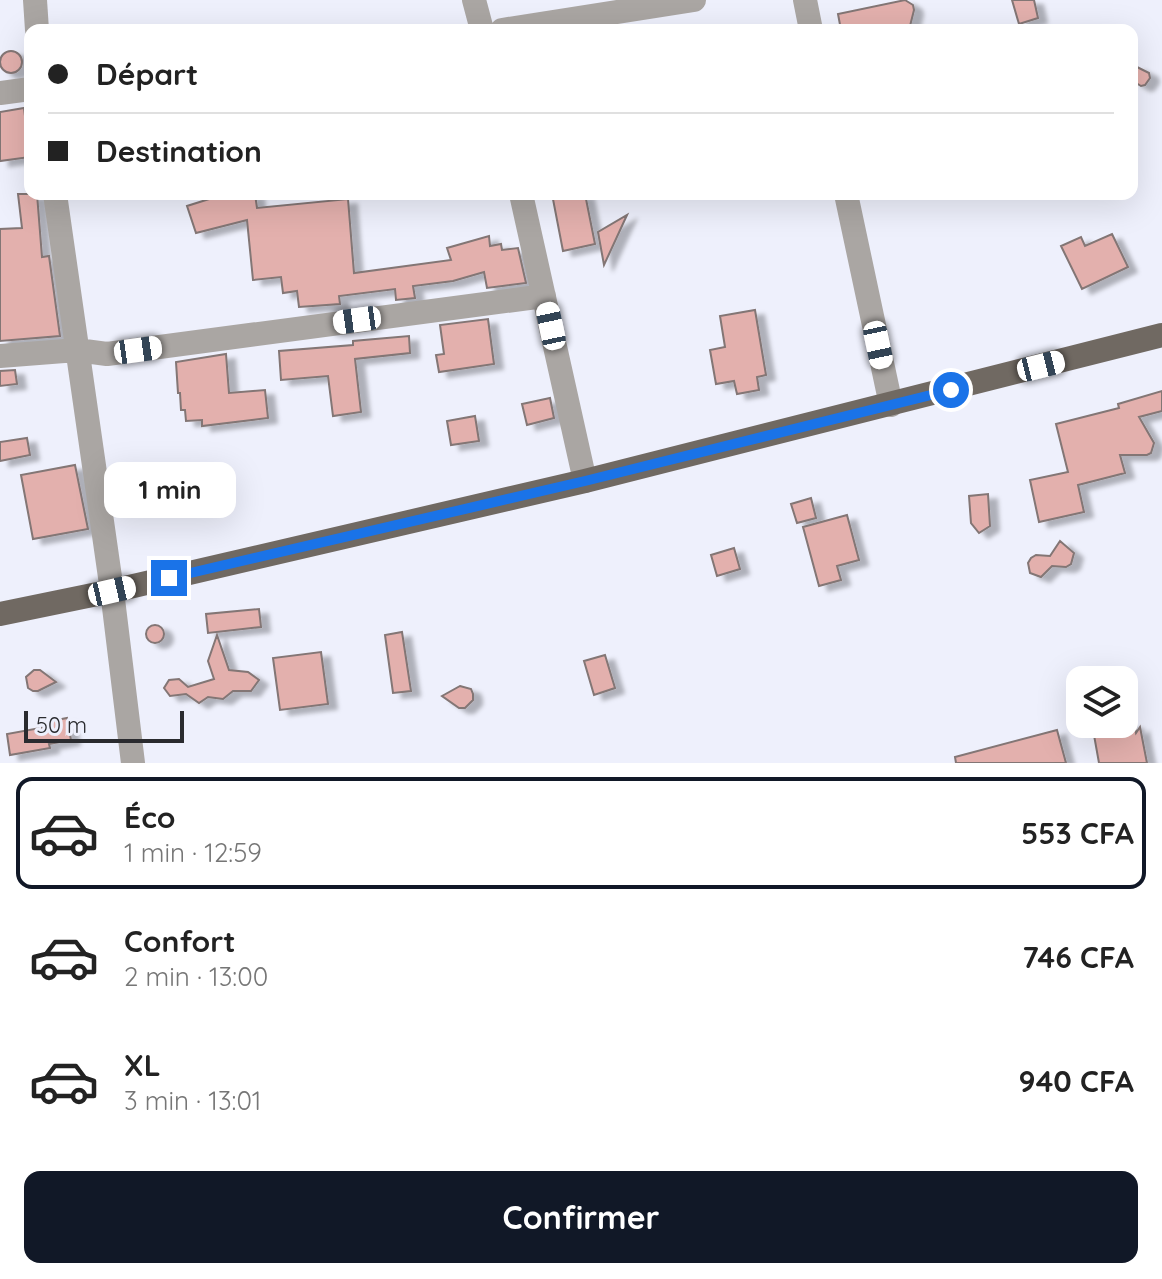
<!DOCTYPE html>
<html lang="fr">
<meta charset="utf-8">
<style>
:root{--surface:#fff;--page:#f2f2f2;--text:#222;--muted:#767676;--line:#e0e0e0;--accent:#111827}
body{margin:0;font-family:Quicksand,sans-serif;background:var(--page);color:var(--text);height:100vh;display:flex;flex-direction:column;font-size:30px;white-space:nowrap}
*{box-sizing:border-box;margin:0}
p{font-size:26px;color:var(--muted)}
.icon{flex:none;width:44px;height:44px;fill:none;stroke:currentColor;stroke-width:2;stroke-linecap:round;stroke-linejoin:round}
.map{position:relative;height:763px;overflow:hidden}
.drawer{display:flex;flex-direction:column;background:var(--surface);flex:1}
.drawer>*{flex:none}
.banner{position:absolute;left:24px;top:24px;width:1114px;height:176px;border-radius:16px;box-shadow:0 8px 32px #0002;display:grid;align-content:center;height:176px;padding:0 24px;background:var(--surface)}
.buttons{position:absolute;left:1066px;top:666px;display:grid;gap:16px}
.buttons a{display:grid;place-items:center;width:72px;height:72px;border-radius:16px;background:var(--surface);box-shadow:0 8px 32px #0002;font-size:40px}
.scale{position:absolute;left:24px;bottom:20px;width:160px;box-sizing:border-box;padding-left:8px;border:4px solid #2a2b2f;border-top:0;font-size:22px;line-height:28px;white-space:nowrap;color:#2a2b2f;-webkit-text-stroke:6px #eef0fc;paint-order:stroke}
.end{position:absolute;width:36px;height:36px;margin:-18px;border:10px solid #1a73e8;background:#fff;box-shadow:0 0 0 4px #fff}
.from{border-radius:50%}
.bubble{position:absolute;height:56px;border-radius:16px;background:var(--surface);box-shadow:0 8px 32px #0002;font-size:26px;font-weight:800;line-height:56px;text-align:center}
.car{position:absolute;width:24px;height:48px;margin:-24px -12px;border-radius:10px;box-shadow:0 0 6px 2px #0007;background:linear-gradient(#fff 24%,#345 0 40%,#fff 0 76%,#345 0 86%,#fff 0)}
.banner b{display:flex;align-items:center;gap:28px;height:76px;font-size:30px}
.banner b+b{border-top:2px solid var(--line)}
.banner i{width:20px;height:20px;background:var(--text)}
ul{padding:14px 0 0;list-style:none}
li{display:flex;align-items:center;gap:24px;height:112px;margin:0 16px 12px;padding:0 8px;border:4px solid transparent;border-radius:16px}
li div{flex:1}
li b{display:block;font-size:30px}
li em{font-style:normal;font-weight:800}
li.current{border-color:var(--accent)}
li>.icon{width:72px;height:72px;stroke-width:1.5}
.button{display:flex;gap:16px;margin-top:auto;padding:16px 24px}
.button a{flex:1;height:92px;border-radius:16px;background:var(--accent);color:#fff;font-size:32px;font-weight:800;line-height:92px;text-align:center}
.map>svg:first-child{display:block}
</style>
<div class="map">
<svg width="1162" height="763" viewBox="0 0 1162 763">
<defs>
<filter id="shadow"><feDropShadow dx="9" dy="5" stdDeviation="2" flood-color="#0004"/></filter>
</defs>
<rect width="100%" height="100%" fill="#eef0fc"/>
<path fill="#e3b0ad" stroke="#837675" stroke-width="2" filter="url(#shadow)" d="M 905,0 L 913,5 L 914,10 L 909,30 L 841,30 L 838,14 Z
M 1012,0 L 1034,0 L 1038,18 L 1019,24 Z
M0 62a11 11 0 1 1 22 0a11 11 0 1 1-22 0Z
M 1135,66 L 1149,73 L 1150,78 L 1145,85 L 1141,86 L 1133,81 Z
M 24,108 L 30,157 L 0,161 L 0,112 Z
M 18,194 L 37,194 L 42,257 L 49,256 L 60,336 L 0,341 L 0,229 L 22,228 Z
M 225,194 L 255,194 L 257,208 L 348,199 L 354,273 L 451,260 L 447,248 L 489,236 L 490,246 L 501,244 L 502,250 L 518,248 L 526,283 L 487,288 L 484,272 L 453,281 L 413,286 L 415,298 L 396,300 L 395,289 L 339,296 L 340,304 L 299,307 L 297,291 L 283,293 L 281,277 L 253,280 L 247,220 L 196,233 L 187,206 Z
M 552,194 L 585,194 L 595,244 L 563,251 Z
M 627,215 L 604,265 L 598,232 Z
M 1112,234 L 1128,267 L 1082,289 L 1061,246 L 1081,237 L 1085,246 Z
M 755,310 L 766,375 L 757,377 L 759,390 L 737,394 L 734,381 L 716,384 L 710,350 L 725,347 L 720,316 Z
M 488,319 L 494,364 L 439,372 L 436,355 L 444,354 L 440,325 Z
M 409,336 L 410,353 L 355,359 L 361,412 L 333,416 L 328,376 L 281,380 L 279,351 L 353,345 L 353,341 Z
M 226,354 L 229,393 L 265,390 L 268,418 L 202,426 L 202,420 L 186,421 L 185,410 L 181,410 L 180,393 L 178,393 L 176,362 Z
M 15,370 L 17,384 L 0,386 L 0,371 Z
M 1162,391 L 1162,411 L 1139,417 L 1154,443 L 1151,453 L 1147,455 L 1120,455 L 1125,473 L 1078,485 L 1084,512 L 1039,522 L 1030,480 L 1068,472 L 1056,424 L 1119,408 L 1118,404 Z
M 550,398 L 554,418 L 527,425 L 522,404 Z
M 475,416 L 479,441 L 451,445 L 447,421 Z
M 27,438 L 30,455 L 0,461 L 0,442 Z
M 75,465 L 88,529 L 33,539 L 21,475 Z
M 988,494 L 990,526 L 979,533 L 971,523 L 969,496 Z
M 811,498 L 816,518 L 797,523 L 791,504 Z
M 847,515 L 859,560 L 837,566 L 841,580 L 819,586 L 803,527 Z
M 1060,541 L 1074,553 L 1071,564 L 1066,567 L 1052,566 L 1041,577 L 1030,573 L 1028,563 L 1031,558 L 1036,555 L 1050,556 Z
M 734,548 L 740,569 L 717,576 L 711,555 Z
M 259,609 L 261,627 L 208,633 L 206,614 Z
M146 634a9 9 0 1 1 18 0a9 9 0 1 1-18 0Z
M 402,632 L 411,691 L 393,693 L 385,635 Z
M 217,635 L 229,670 L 248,672 L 259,680 L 251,691 L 233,691 L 223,699 L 208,697 L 199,703 L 186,694 L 170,696 L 164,688 L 169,680 L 179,679 L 188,687 L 214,679 L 208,661 Z
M 321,652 L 328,704 L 280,710 L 273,658 Z
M 605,655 L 615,688 L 594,695 L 584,661 Z
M 34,670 L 40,670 L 56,682 L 38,691 L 33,691 L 28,688 L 26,677 Z
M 460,686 L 471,689 L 473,694 L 473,700 L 465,708 L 459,708 L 442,696 Z
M 67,718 L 71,740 L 49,744 L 50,748 L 10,755 L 7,734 L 46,727 L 46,722 Z
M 1092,724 L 1134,724 L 1136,733 L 1140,727 L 1147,763 L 1099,763 Z
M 1057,730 L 1066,763 L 956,763 L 955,757 Z"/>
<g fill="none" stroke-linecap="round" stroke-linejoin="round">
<path stroke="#aaa6a3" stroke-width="24" d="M 35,0 L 37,30
M 474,0 L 482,30
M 805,0 L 811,30
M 502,30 L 694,0
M 0,93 L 30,89
M 55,194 L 112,591 L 133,763
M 521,194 L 585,481
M 846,194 L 891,405
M 0,356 L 77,350 L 107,354 L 544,296"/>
<path stroke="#706962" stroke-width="24" d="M 0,614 L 112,591 L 585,481 L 1162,335"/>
</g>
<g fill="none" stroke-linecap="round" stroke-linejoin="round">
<path stroke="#1a73e8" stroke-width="10" d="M 169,578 L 585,481 L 951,390"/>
</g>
</svg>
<div class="buttons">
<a><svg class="icon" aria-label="layers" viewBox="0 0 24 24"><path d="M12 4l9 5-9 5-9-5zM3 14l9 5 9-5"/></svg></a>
</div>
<div class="scale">50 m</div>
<i class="end from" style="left:951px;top:390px"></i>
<i class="end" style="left:169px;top:578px"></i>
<div class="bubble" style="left:104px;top:462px;width:132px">1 min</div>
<i class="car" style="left:357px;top:320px;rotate:262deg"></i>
<i class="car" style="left:551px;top:326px;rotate:348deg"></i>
<i class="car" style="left:878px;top:345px;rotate:168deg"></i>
<i class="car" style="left:138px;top:350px;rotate:82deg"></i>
<i class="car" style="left:1041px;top:366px;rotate:76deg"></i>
<i class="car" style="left:112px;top:591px;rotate:77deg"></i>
<div class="banner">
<b><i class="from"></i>Départ</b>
<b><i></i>Destination</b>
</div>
</div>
<section class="drawer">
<ul>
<li class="current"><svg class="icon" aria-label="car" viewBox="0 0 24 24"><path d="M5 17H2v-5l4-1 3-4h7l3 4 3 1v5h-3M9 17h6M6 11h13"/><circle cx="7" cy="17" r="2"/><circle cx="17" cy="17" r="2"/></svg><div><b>Éco</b><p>1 min · 12:59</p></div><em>553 CFA</em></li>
<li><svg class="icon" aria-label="car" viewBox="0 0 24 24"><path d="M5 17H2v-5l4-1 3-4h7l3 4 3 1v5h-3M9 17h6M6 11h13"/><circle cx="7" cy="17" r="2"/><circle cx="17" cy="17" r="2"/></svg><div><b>Confort</b><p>2 min · 13:00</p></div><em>746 CFA</em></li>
<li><svg class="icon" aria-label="car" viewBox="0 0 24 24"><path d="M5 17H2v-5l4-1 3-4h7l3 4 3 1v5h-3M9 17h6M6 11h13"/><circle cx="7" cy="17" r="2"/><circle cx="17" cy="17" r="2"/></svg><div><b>XL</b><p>3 min · 13:01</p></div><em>940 CFA</em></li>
</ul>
<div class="button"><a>Confirmer</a></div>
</section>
